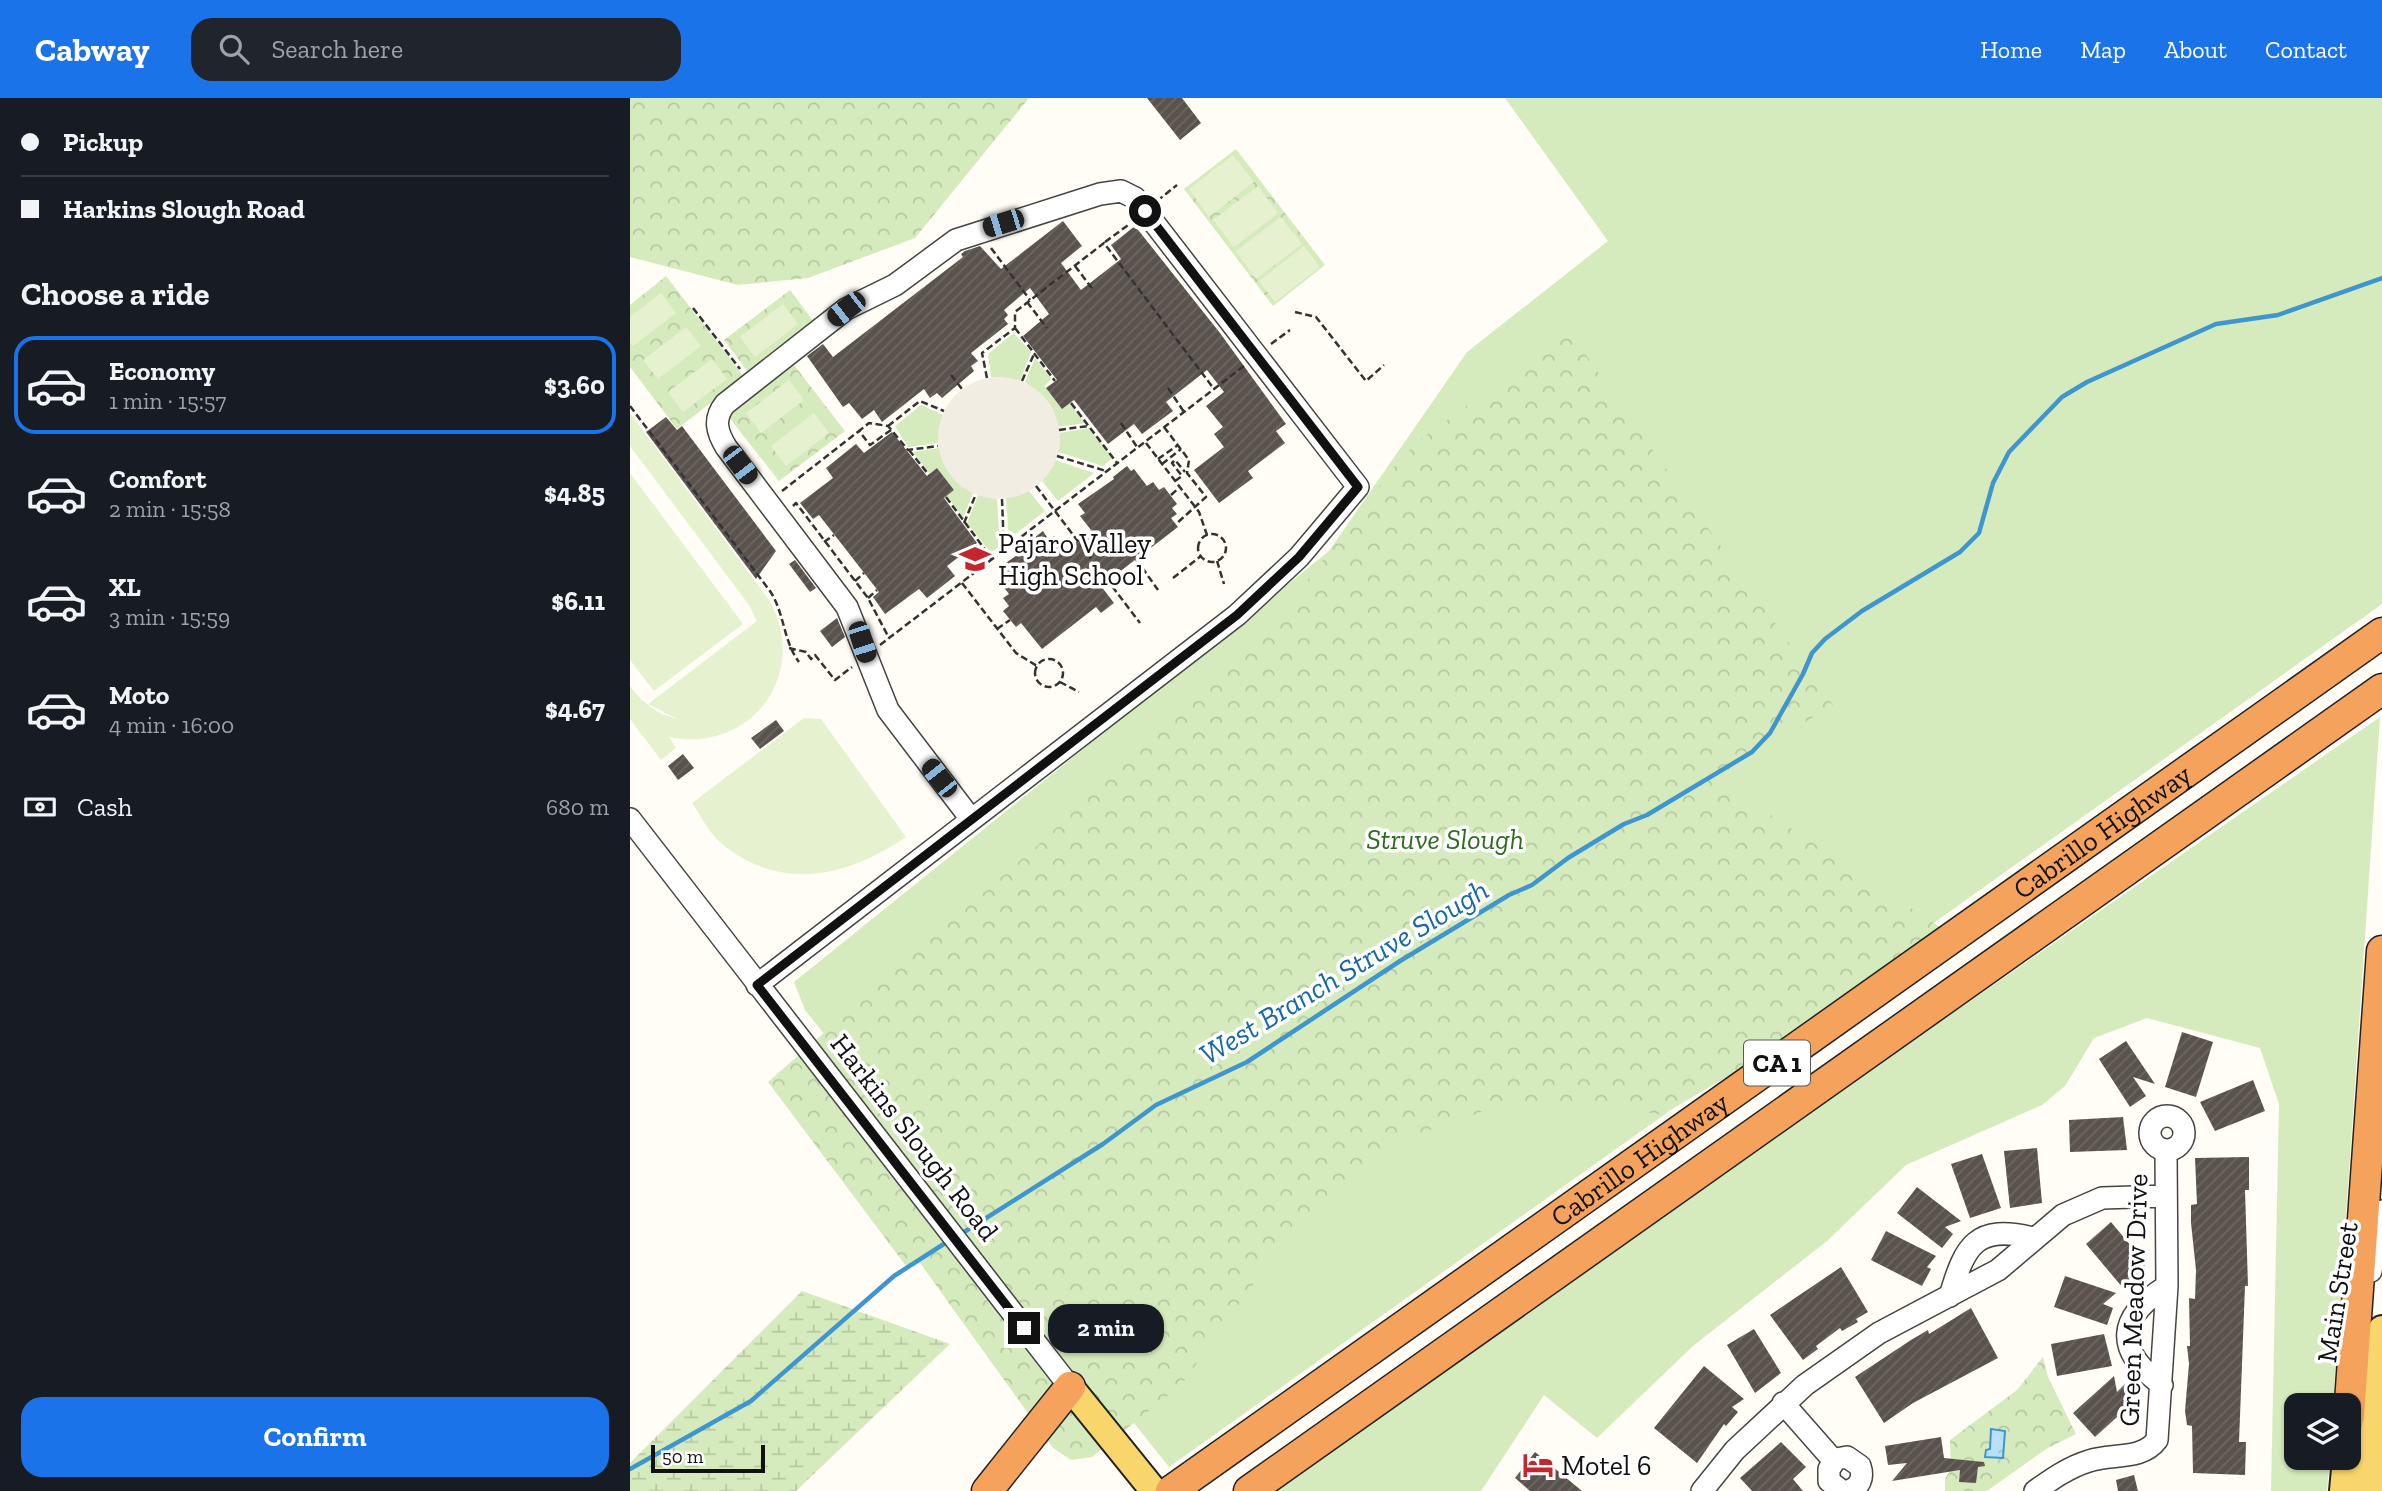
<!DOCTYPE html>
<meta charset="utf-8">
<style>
:root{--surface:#171b24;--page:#20242c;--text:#f1f3f6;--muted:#9ea1a6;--line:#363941;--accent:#1a73e8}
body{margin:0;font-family:"Zilla Slab",serif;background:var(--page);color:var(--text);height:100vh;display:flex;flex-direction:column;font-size:26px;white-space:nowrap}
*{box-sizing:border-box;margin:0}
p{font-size:23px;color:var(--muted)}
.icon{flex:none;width:38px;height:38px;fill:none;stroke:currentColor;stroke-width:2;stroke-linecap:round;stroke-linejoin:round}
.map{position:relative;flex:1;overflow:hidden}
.drawer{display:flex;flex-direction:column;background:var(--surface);width:630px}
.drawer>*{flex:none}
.guide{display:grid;align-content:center;height:154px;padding:0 21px;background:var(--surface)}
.fabs{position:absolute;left:1654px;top:1295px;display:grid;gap:14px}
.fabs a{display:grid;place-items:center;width:77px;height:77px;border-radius:14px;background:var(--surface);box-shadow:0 2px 5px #0004;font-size:35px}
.scale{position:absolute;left:21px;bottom:18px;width:114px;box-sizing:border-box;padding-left:7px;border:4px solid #111;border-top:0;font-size:19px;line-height:24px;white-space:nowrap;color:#111;-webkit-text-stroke:5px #fff;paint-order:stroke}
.end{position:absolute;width:32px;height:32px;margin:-16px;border:9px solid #111;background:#fff;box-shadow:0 0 0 4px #fff}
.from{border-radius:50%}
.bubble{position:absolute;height:49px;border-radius:21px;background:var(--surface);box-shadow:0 2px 5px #0004;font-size:23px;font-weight:700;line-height:49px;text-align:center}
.car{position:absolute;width:21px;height:42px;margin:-21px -10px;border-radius:9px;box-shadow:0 0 5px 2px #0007;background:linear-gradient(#222 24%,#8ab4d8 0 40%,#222 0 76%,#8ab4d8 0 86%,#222 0)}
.guide b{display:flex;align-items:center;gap:24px;height:66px;font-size:26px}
.guide b+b{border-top:2px solid var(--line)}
.guide i{width:18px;height:18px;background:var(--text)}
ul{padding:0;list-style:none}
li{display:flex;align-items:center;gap:21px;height:98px;margin:0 14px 10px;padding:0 7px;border:4px solid transparent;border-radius:21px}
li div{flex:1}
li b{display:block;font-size:26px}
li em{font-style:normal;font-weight:700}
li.on{border-color:var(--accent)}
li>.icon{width:63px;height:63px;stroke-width:1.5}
h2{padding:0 21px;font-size:32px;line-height:84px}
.pay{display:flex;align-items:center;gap:18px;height:77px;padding:0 21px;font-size:26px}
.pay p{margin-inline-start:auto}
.button{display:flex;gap:14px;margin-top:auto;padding:14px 21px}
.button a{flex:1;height:80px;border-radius:21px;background:var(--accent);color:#fff;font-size:28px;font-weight:700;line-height:80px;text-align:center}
header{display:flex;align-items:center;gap:42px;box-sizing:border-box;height:98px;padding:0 35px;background:var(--accent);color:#fff}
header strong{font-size:33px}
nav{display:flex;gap:38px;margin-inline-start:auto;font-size:24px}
.search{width:490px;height:63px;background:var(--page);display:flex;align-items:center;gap:18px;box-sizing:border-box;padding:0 24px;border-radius:21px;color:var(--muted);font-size:26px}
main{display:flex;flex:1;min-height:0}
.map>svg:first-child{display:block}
</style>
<header>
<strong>Cabway</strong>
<div class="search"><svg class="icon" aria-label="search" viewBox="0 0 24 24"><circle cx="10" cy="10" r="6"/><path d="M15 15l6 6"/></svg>Search here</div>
<nav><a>Home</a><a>Map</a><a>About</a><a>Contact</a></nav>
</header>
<main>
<section class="drawer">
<div class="guide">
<b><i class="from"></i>Pickup</b>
<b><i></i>Harkins Slough Road</b>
</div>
<h2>Choose a ride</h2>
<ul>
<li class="on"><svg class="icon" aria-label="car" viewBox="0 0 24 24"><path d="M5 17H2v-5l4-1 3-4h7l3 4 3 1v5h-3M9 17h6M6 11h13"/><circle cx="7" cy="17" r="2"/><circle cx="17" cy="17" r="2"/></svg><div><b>Economy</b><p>1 min · 15:57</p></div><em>$3.60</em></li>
<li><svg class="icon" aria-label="car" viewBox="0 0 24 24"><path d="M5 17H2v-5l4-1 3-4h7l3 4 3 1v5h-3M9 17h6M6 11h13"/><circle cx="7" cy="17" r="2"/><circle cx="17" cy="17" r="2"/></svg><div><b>Comfort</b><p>2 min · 15:58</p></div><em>$4.85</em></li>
<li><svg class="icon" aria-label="car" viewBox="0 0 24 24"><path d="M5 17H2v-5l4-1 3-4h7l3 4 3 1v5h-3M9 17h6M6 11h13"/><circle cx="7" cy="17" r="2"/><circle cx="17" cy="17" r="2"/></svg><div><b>XL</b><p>3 min · 15:59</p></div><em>$6.11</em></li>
<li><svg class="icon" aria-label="car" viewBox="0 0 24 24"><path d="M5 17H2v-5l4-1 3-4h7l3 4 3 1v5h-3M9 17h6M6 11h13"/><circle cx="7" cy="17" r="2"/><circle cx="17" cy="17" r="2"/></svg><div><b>Moto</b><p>4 min · 16:00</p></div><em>$4.67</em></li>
</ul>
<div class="pay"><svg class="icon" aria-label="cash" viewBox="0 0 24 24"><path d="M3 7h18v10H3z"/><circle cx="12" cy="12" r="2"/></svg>Cash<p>680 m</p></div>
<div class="button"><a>Confirm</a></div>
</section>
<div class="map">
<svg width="1752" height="1393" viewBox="0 0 1752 1393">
<defs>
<pattern id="wetland-marsh" width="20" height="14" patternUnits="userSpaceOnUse" patternTransform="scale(1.75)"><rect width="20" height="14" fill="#d5ebbd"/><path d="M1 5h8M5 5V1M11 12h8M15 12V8" fill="none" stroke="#b6c8a1"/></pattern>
<pattern id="park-crowns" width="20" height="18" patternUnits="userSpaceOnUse" patternTransform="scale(1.75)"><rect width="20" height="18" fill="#d5ebbd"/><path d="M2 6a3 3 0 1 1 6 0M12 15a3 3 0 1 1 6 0" fill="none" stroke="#b6c8a1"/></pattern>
<pattern id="water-ripples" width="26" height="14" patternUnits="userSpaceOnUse" patternTransform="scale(1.75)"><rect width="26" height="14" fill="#b9e0f7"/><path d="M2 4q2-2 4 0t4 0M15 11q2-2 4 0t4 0" fill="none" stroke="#9ebfd3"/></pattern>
<pattern id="building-hatch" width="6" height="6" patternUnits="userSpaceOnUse" patternTransform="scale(1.75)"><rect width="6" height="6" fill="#5a524d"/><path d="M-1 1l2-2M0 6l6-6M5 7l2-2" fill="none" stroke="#6d6662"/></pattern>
</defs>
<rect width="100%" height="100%" fill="#fffdf5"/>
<path fill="#d5ebbd" d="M 875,0 L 1752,0 L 1752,506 L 539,1369 L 175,912 L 164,884 L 699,453 L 837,254 L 978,143 Z
M 384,235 L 401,254 L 390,283 L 361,279 L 358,256 Z
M 405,260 L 422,281 L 414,288 L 431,309 L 439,304 L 455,325 L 428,329 L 417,303 L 395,284 Z
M 291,307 L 313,317 L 308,345 L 278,349 L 265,328 Z
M 459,330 L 483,360 L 473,368 L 428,354 L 429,335 Z
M 309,350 L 321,377 L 343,395 L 333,420 L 317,398 L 324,392 L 307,370 L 300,376 L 283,354 Z
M 425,362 L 464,375 L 428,403 L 412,383 Z
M 399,393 L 415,413 L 379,441 L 376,400 Z
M 348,397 L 367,401 L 370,448 L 361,455 L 337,425 Z
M 350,449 L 357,458 L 339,469 L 335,460 Z
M 1750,619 L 1703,1307 L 1666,1307 L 1666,1360 L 1700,1360 L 1697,1393 L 1641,1393 L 1649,1006 L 1630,950 L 1517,920 L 1464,940 L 1435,988 L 1412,1007 L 1276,1067 L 1197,1143 L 1063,1248 L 967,1340 L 914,1297 L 851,1393 L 647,1393 L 1255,962 Z"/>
<path fill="url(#wetland-marsh)" d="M 172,1193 L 320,1246 L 166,1393 L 0,1393 L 0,1365 Z"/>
<path fill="url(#park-crowns)" d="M 0,0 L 399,0 L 285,140 L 178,180 L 108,187 L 0,159 Z
M 606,51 L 695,167 L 643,208 L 554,91 Z
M 36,178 L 114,279 L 47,331 L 0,269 L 0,207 Z
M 160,192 L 184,224 L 118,274 L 94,242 Z
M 939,233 L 1203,607 L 1085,680 L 1323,838 L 1240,894 L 1032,1017 L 947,1003 L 862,1010 L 780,1039 L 708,1086 L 650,1149 L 552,1286 L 462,1359 L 441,1362 L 423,1350 L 290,1165 L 276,1168 L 138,984 L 408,747 L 647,523 L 761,372 L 787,344 Z
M 164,267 L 215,333 L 149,383 L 98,318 Z
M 1413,1259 L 1418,1279 L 1446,1336 L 1416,1351 L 1357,1393 L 1315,1393 L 1315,1381 L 1321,1371 L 1320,1342 L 1387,1292 Z"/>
<path fill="#e6f2cf" d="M 603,57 L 624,84 L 579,119 L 559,91 Z
M 628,88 L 648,115 L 604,149 L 583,122 Z
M 651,119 L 672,146 L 626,181 L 606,153 Z
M 674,148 L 690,169 L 645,204 L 629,183 Z
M 31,195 L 46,215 L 3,248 L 0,244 L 0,219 Z
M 153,206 L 168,226 L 125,259 L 110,239 Z
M 56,229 L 71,248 L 28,281 L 13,262 Z
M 82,261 L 97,281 L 53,314 L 38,294 Z
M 159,282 L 174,302 L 131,335 L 116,315 Z
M 0,315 L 139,502 C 181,575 121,656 39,639 L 46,650 L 31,662 L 0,621 L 0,588 C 13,605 26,616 47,621 L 18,606 L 127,523 L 131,532 L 119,507 L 0,348 Z
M 184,315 L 199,335 L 156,368 L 141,348 Z
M 0,375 L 113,526 L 24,593 L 0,562 Z
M 174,620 L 191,621 L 276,739 C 217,779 151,795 91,745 C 79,735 71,718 62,705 Z"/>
<path fill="#f1ede2" d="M308 340a61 61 0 1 1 122 0a61 61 0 1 1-122 0Z"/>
<path fill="url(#water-ripples)" stroke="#3f96cf" stroke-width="2" d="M 1361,1331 L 1375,1333 L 1373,1360 L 1355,1359 L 1356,1352 L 1360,1351 Z"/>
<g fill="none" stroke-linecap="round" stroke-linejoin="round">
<path stroke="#3f96cf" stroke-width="4.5" d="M 331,1136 L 473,1046 L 526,1007 L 617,964 L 770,863 L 879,797 L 902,787 L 938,760 L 994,726 L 1017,717 L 1122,654 L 1140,635 L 1173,576 L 1182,555 L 1195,541 L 1232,513 L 1330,454 L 1349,435 L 1363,385 L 1379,354 L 1432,299 L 1457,284 L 1586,226 L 1648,217 L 1752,180
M 0,1371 L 121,1303 L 264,1178 L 320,1142"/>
</g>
<path fill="url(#building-hatch)" d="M 517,0 L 552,0 L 571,25 L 550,42 Z
M 433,123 L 452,148 L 431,165 L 451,192 L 491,161 L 481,147 L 505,128 L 590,235 L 656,326 L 646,333 L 655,345 L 618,373 L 623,380 L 589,405 L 564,372 L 594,349 L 584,336 L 593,329 L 576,308 L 594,294 L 577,272 L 536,304 L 543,313 L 512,336 L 504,326 L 478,346 L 444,302 L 432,311 L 416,290 L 427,282 L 393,238 L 419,216 L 400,190 L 374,212 L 378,217 L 374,221 L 378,226 L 341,255 L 348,263 L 341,268 L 344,273 L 312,300 L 307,295 L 300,300 L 294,291 L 252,324 L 244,312 L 232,321 L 219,305 L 213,309 L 177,258 L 193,246 L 203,259 L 333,159 L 331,156 L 335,153 L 350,148 L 371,171 Z
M 36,319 L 47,332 L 52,328 L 146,453 L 126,481 L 16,334 Z
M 262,334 L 297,378 L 307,370 L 324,392 L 314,400 L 347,445 L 317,468 L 325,478 L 297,500 L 289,491 L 255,516 L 243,499 L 249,494 L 189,417 L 183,421 L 170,405 L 203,380 L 196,370 L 226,346 L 234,355 Z
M 497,368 L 501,373 L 504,371 L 517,388 L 523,384 L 529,392 L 534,389 L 547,406 L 542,410 L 547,416 L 541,420 L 548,429 L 471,488 L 484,505 L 471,515 L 466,509 L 412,551 L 391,525 L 386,529 L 373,513 L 379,508 L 373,500 L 379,496 L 368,482 L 373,478 L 367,471 L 403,446 L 400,443 L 413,433 L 419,442 L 424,438 L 435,452 L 439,450 L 461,432 L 450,418 L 455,415 L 448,406 L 484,381 L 483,379 Z
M 165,462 L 186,490 L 180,494 L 159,466 Z
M 207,520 L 215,539 L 202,549 L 190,533 Z
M 146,622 L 154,633 L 130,651 L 121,640 Z
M 53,656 L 64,670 L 48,682 L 38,668 Z
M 1552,934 L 1583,944 L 1566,999 L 1535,989 Z
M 1496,943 L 1525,986 L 1503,979 L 1516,998 L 1500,1009 L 1469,961 Z
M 1623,982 L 1635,1013 L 1585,1033 L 1570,1004 Z
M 1493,1019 L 1497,1052 L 1440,1054 L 1439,1022 Z
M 1407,1050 L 1412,1105 L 1380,1110 L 1374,1053 Z
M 1352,1056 L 1371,1110 L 1340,1120 L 1321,1066 Z
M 1619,1059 L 1619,1092 L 1615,1092 L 1618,1188 L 1615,1188 L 1609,1344 L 1616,1344 L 1615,1377 L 1563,1375 L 1562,1328 L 1557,1327 L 1555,1313 L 1559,1266 L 1557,1248 L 1560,1248 L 1559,1200 L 1565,1201 L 1566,1172 L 1561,1125 L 1561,1107 L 1567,1106 L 1565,1060 Z
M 1287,1089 L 1331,1123 L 1315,1129 L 1323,1136 L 1312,1150 L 1267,1115 Z
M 1481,1124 L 1516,1166 L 1493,1190 L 1456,1146 Z
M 1256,1133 L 1306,1158 L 1297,1169 L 1301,1171 L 1292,1188 L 1241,1162 Z
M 1211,1169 L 1238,1214 L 1226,1221 L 1228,1224 L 1212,1233 L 1210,1230 L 1186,1248 L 1188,1251 L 1173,1262 L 1140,1217 Z
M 1435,1178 L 1486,1195 L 1473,1206 L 1483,1210 L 1477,1227 L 1424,1209 Z
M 1341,1210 L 1368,1260 L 1283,1305 L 1254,1325 L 1225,1279 L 1281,1242 L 1298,1232 L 1299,1236 Z
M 1124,1231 L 1151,1275 L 1125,1295 L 1097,1247 Z
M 1474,1236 L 1482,1268 L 1427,1278 L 1421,1246 Z
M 1074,1268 L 1114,1301 L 1102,1309 L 1108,1314 L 1096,1328 L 1094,1326 L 1067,1365 L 1024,1330 Z
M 1484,1278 L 1487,1294 L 1495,1286 L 1508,1300 L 1465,1339 L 1443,1315 Z
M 1311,1339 L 1314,1360 L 1354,1364 L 1355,1368 L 1348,1369 L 1346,1385 L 1329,1384 L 1330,1372 L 1262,1383 L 1277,1365 L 1258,1367 L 1255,1348 Z
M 1151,1344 L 1176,1369 L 1163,1381 L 1173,1393 L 1122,1393 L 1110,1380 Z
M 905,1354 L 952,1393 L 900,1393 L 885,1380 Z
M 1504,1377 L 1508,1393 L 1488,1393 L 1486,1382 Z"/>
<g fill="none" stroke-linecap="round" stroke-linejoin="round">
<g stroke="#444" stroke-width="24">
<path id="minor" d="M 0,721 L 440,1289
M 127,887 L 607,517 L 669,459 L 728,389 L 505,100 L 491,93 L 470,96 L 326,142 L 265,187 L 216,211 L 95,306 C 83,321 87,334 96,349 L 217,509 L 258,612 L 341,721
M1520 1035a17 17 0 1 1 34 0a17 17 0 1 1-34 0Z
M 1741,1173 L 1752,1113
M 1320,1198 C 1335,1147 1346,1126 1403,1140
M 1532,1287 C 1484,1252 1487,1219 1537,1188
M 1153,1305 L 1204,1363
M 1072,1393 L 1105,1352 L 1175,1287 L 1249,1235 L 1368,1172 L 1433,1117 L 1472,1100 L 1536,1098
M 1212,1393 L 1199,1383 L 1199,1371 L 1206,1361 L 1217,1359 L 1230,1368 C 1234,1380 1230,1389 1218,1393
M 1405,1393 C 1422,1381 1439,1369 1459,1363 C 1482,1355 1511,1363 1527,1342 L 1537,1188 L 1536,1053"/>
</g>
<g stroke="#222" stroke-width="30">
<path id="major" d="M 440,1289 L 524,1393
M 1713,1393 L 1716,1360
M 1739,1393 L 1752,1231"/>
</g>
<g stroke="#222" stroke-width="33">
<g id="highway">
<path d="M 1719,1318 L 1752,853"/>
<path d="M 357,1393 L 440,1289"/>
<path id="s1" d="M 541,1393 L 1752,535"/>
<path d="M 619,1393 L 1752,591"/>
</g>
</g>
<path stroke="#333" stroke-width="2.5" stroke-dasharray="7 3.5" stroke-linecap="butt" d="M 527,103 L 547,87
M 475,144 L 501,125
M 361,150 L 400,202
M 445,168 L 464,193
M 397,204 L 417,230
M 63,210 L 110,271
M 665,214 L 686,219 L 736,283 L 754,267
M 385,230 L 425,283
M 641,246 L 660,232
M 321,277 L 332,291
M 357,280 L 352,255 L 385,230 L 385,214 L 474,145 L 584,291
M 392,283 L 404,256
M 538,290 L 554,314
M 441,305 L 487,365
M 0,308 L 140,493 C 155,516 153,543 169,564
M 491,325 L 507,349
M 258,328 L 290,303 L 314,313
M 534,329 L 559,362 L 557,375 L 576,399 L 546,426
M 261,332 L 240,347 L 229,333 L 239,325 L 258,328 L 278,352 L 308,348
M 429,332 L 458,328
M 516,345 L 569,414 L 577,437
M 279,352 L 299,377
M 427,358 L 476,373
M 528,361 L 548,347
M 532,366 L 551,351
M 545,383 L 552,378 L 542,365 L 545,362 L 555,374
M 406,388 L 510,525
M 152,393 L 229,333
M 541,397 L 550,389
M 316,399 L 362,461
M 372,401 L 374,452
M 163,408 L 166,405 L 238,500 L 259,540
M 334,425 L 346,396
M568 450a14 14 0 1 1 28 0a14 14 0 1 1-28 0Z
M 194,444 L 204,437
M 506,461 L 528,492
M 587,463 L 594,486
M 543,480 L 571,458
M 225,483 L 234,475
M 332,485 L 386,555 L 407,568
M 238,500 L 247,492
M 367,531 L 380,522
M 250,547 L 614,268
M 159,550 L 176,554 L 181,561 L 185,557 L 205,582 L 222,569
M405 575a14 14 0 1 1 28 0a14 14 0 1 1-28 0Z
M 430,584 L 449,594"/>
<use href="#minor" stroke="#fff" stroke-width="21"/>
<use href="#major" stroke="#f9d66b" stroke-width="26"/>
<use href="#highway" stroke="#f5a25d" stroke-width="30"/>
</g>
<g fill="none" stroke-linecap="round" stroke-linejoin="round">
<path stroke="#111" stroke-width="9" d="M 394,1230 L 127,887 L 607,517 L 669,459 L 728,389 L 515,113"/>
</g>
<defs>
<g id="school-bare" transform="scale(2.415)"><path d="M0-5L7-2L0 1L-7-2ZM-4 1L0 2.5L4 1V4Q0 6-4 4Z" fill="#c4262e" stroke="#fff" stroke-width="2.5" paint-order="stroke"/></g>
<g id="hotel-bare" transform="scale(2.415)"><path d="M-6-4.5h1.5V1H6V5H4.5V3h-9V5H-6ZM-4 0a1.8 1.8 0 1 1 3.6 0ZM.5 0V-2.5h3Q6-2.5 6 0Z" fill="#c4262e" stroke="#fff" stroke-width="2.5" paint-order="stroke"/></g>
</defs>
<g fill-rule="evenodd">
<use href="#school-bare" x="345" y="461"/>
<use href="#hotel-bare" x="908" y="1367"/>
</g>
<g text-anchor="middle" stroke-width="7" stroke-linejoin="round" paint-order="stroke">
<rect fill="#fff" stroke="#585858" stroke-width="2" x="1114" y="942.5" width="66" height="45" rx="5"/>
<g font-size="26" font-weight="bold" fill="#111">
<text x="1147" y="974">CA 1</text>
</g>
<g font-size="28" fill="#111" stroke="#fff" text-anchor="start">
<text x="368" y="455">Pajaro Valley<tspan x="368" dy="32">High School</tspan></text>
<text x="931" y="1377">Motel 6</text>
</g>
<g font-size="28" fill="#111" stroke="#fff">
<text dy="10" stroke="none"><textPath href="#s1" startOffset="1141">Cabrillo Highway</textPath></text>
<text transform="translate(285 1039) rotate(52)" y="10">Harkins Slough Road</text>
<text dy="10" stroke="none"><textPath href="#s1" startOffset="574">Cabrillo Highway</textPath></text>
<text transform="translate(1707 1194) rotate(-81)" y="10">Main Street</text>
<text transform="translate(1503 1202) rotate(-88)" y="10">Green Meadow Drive</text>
</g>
<g font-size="28" font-style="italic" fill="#2f6b1f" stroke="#fff">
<text x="815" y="751">Struve Slough</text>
</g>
<g font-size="30" font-style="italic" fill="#1768a6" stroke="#fff">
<text transform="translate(714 874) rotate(-31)" y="10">West Branch Struve Slough</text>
</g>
</g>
</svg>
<div class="fabs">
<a><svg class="icon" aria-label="layers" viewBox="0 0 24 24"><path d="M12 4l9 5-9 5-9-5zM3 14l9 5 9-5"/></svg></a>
</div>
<div class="scale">50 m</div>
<i class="end from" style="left:515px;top:113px"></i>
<i class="end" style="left:394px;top:1230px"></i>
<div class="bubble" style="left:418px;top:1206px;width:116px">2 min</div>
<i class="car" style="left:373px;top:125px;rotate:253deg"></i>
<i class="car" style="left:216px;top:211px;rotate:232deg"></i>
<i class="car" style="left:110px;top:367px;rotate:143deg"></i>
<i class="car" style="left:232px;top:544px;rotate:162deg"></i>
<i class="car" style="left:309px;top:680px;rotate:322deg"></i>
</div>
</main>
